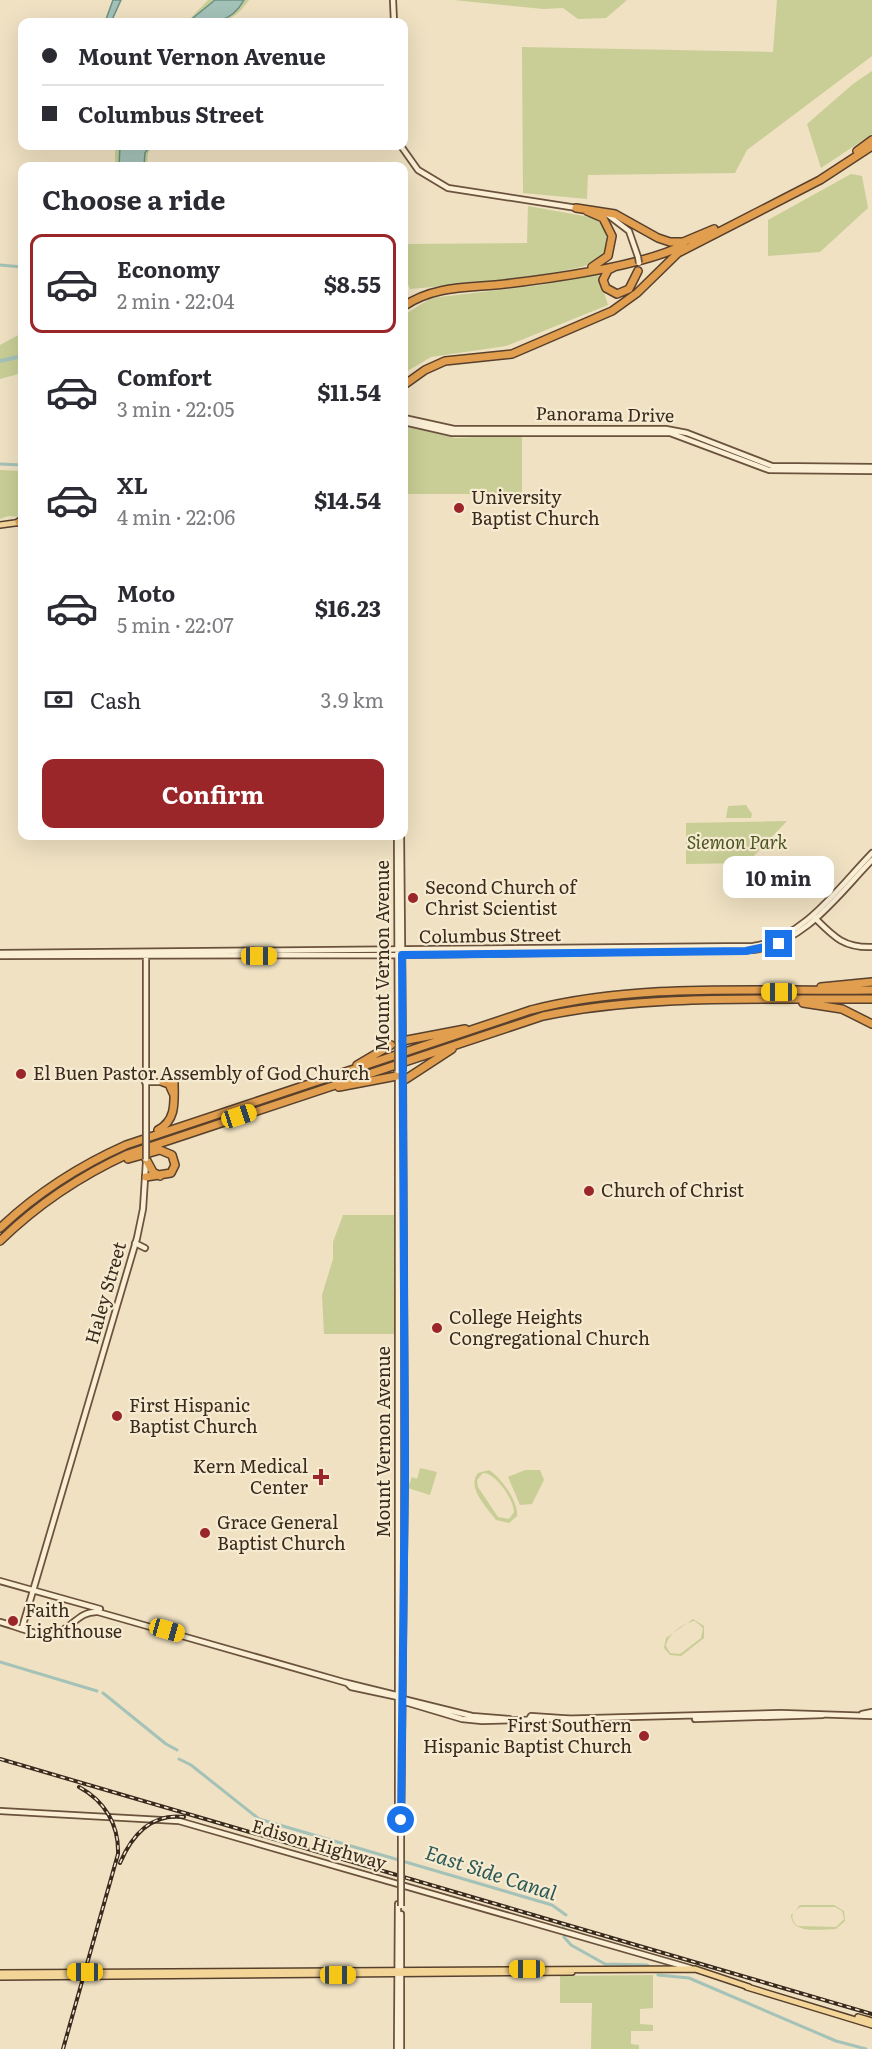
<!DOCTYPE html>
<meta charset="utf-8">
<style>
:root{--surface:#fff;--page:#f2f2f3;--text:#2b2b33;--muted:#7c7c81;--line:#e1e1e2;--accent:#9a262a}
body{margin:0;font-family:Literata,serif;background:var(--page);color:var(--text);height:100vh;display:flex;flex-direction:column;font-size:22px;white-space:nowrap}
*{box-sizing:border-box;margin:0}
p{font-size:20px;color:var(--muted)}
.icon{flex:none;width:33px;height:33px;fill:none;stroke:currentColor;stroke-width:2;stroke-linecap:round;stroke-linejoin:round}
.map{position:relative;flex:1;overflow:hidden}
.side{position:absolute;left:18px;top:162px;width:390px;height:678px;display:flex;flex-direction:column;background:var(--surface);border-radius:12px;box-shadow:0 6px 24px #0002}
.side>*{flex:none}
.guide{position:absolute;left:18px;top:18px;width:390px;height:132px;border-radius:12px;box-shadow:0 6px 24px #0002;display:grid;align-content:center;height:132px;padding:0 24px;background:var(--surface)}
.end{position:absolute;width:27px;height:27px;margin:-14px;border:8px solid #1a73e8;background:#fff;box-shadow:0 0 0 3px #fff}
.from{border-radius:50%}
.bubble{position:absolute;height:42px;border-radius:12px;background:var(--surface);box-shadow:0 6px 24px #0002;font-size:20px;font-weight:700;line-height:42px;text-align:center}
.car{position:absolute;width:18px;height:36px;margin:-18px -9px;border-radius:8px;box-shadow:0 0 4px 2px #0007;background:linear-gradient(#f5c518 24%,#345 0 40%,#f5c518 0 76%,#345 0 86%,#f5c518 0)}
.guide b{display:flex;align-items:center;gap:21px;height:57px;font-size:22px}
.guide b+b{border-top:2px solid var(--line)}
.guide i{width:15px;height:15px;background:var(--text)}
ul{padding:0;list-style:none}
li{display:flex;align-items:center;gap:18px;height:99px;margin:0 12px 9px;padding:0 12px;border:3px solid transparent;border-radius:12px}
li div{flex:1}
li b{display:block;font-size:22px}
li em{font-style:normal;font-weight:700}
li.current{border-color:var(--accent)}
li>.icon{width:54px;height:54px;stroke-width:1.5}
h2{padding:0 24px;font-size:27px;line-height:72px}
.pay{display:flex;align-items:center;gap:15px;height:66px;padding:0 24px;font-size:22px}
.pay p{margin-inline-start:auto}
.button{display:flex;gap:12px;margin-top:auto;padding:12px 24px}
.button a{flex:1;height:69px;border-radius:12px;background:var(--accent);color:#fff;font-size:24px;font-weight:700;line-height:69px;text-align:center}
.map>svg:first-child{display:block}
</style>
<div class="map">
<svg width="872" height="2049" viewBox="0 0 872 2049">
<rect width="100%" height="100%" fill="#efe1c2"/>
<path fill="#c8ce95" fill-rule="evenodd" d="M 208,0 L 249,0 C 230,27 217,22 187,22 Z
M 454,0 L 627,0 L 606,18 L 578,19 L 563,8 L 543,9 Z
M 777,0 L 872,0 L 872,56 L 747,150 L 735,173 L 588,175 L 587,199 L 523,193 L 522,47 L 773,52 Z
M 872,71 L 872,134 L 821,168 L 807,124 L 853,84 Z
M 115,146 L 153,146 L 148,153 L 147,166 L 115,166 Z
M 851,174 L 862,176 L 868,208 L 820,252 L 768,256 L 768,220 Z
M 528,206 L 595,218 C 608,229 613,250 596,261 C 586,267 572,269 561,271 C 511,282 460,284 410,289 L 404,274 L 404,244 L 527,243 Z
M 598,274 L 608,305 L 506,346 L 431,357 L 404,373 L 404,315 L 431,298 L 541,285 Z
M 22,333 L 22,373 L 0,379 L 0,345 Z
M 404,426 L 455,438 L 520,435 L 522,438 L 522,491 L 520,494 L 404,494 Z
M 0,470 L 22,471 L 22,517 L 8,516 L 0,519 Z
M 746,805 L 752,814 L 751,818 L 726,818 L 728,806 Z
M 787,821 L 747,863 L 686,864 L 686,823 Z
M 343,1215 L 396,1215 L 396,1334 L 324,1334 L 322,1295 L 333,1259 L 333,1242 Z
M 420,1468 L 437,1472 L 430,1495 L 408,1488 L 412,1477 L 417,1479 Z
M 489,1470 C 501,1477 519,1503 517,1516 L 509,1523 L 496,1520 C 487,1507 466,1488 478,1473 ZM 483,1473 C 496,1473 514,1500 514,1512 L 509,1519 L 498,1517 L 478,1487 L 477,1480 Z
M 525,1470 L 540,1470 L 544,1480 L 532,1504 L 520,1505 L 508,1477 Z
M 693,1619 L 704,1626 L 704,1638 L 681,1656 L 670,1655 L 664,1648 L 666,1638 ZM 695,1621 L 703,1628 L 701,1638 L 680,1654 L 670,1653 L 666,1646 C 667,1635 684,1622 695,1621 Z
M 800,1905 L 834,1905 L 844,1911 L 845,1921 L 836,1929 C 821,1929 792,1935 791,1915 ZM 802,1907 L 835,1907 L 842,1911 L 844,1919 L 836,1927 L 798,1926 C 789,1920 791,1909 802,1907 Z
M 653,1975 L 653,2008 L 640,2009 L 640,2024 L 653,2025 L 653,2031 L 631,2031 L 631,2044 L 639,2045 L 639,2049 L 591,2049 L 592,2003 L 560,2003 L 560,1976 Z"/>
<path fill="#a4c2b8" stroke="#6b9086" stroke-width="1.5" d="M 113,0 L 121,0 L 111,22 L 105,22 Z
M 215,0 L 244,0 C 231,24 212,23 188,22 Z
M 120,146 L 150,146 L 145,153 L 144,166 L 119,166 Z"/>
<g fill="none" stroke-linecap="round" stroke-linejoin="round">
<path stroke="#a4c2b8" stroke-width="3" d="M 0,265 L 22,267
M 0,464 L 22,465
M 0,1662 L 97,1691
M 103,1693 L 166,1744 L 177,1750
M 179,1759 L 191,1765 L 259,1819 L 552,1905 L 566,1915
M 563,1929 L 564,1924
M 564,1937 L 571,1945 L 605,1964 L 647,1965 L 651,1968
M 658,1975 L 689,1978 L 836,2041 L 866,2049"/>
<path stroke="#a4c2b8" stroke-width="4" d="M 0,361 L 22,356"/>
<g stroke="#6b523c" stroke-width="8">
<path id="secondary" d="M 393,0 L 394,22
M 401,146 L 418,170 L 448,188 L 577,208
M 608,215 L 629,231 L 638,257
M 404,418 L 454,429 L 666,429 L 687,433 L 772,466 L 872,467
M 404,422 L 452,433 L 670,433 L 769,470 L 872,471
M 397,836 L 398,1049
M 401,836 L 403,1048
M 814,917 C 833,936 843,948 872,947
M 0,953 L 753,946 C 804,938 838,888 872,853
M 0,956 L 398,955 L 753,950 C 805,943 838,895 872,860
M 146,956 L 146,1130
M 398,1073 L 398,1818
M 145,1082 L 163,1082
M 135,1243 L 145,1248
M 0,1581 L 100,1609
M 0,1622 C 16,1626 39,1638 56,1633 C 73,1628 78,1611 98,1612 L 347,1683 L 396,1695 L 405,1702 L 462,1719 L 482,1721 L 781,1713 L 872,1716
M 22,1628 L 137,1238 L 143,1209 L 146,1162
M 347,1683 L 351,1687 L 398,1697
M 403,1699 L 472,1716 L 509,1719
M 862,1714 L 872,1712
M 529,1719 L 531,1716 L 575,1719
M 695,1719 L 823,1715
M 0,1811 L 179,1821 L 690,1968
M 401,1838 L 405,1468 L 403,1075
M 401,1914 L 401,2049
M 397,2049 L 398,1904"/>
</g>
<g stroke="#57402d" stroke-width="8">
<path id="primary" d="M 0,525 L 22,522
M 0,1973 L 695,1969 L 749,1987
M 0,1977 L 572,1972
M 747,1987 L 872,2025
M 858,2017 L 872,2021"/>
</g>
<g stroke="#57402d" stroke-width="10">
<path id="highway" d="M 857,151 L 872,140
M 576,208 L 615,214 L 658,238 L 670,242 L 683,242 L 714,229
M 587,211 L 603,218 L 612,236 L 608,256 L 592,267
M 614,267 L 608,270 L 603,280 L 606,288 L 617,294 L 629,289 L 638,271
M 404,306 C 435,285 470,288 505,284 C 556,278 639,267 684,245
M 404,385 L 425,370 L 445,361 L 512,354 L 612,311 L 637,293 L 678,253 L 820,180 L 872,146
M 19,522 L 22,521
M 821,987 L 872,982
M 803,1003 L 842,1009 L 872,1024
M 402,1041 L 465,1029
M 357,1065 L 391,1045
M 398,1072 L 406,1079 L 452,1049
M 163,1082 L 169,1084 L 173,1093
M 339,1087 L 402,1075
M 158,1130 C 177,1120 174,1101 174,1082
M 128,1159 L 160,1150 L 172,1155 L 175,1165 L 171,1173 L 146,1177
M 146,1159 L 153,1172 L 160,1176
M 0,1228 C 37,1193 79,1166 126,1145 L 531,1010 C 640,982 760,992 872,990
M 0,1241 C 38,1204 80,1176 128,1154 L 543,1016 C 650,994 763,1000 872,999"/>
</g>
<use href="#secondary" stroke="#faeed5" stroke-width="4.5"/>
<use href="#primary" stroke="#f4d598" stroke-width="5"/>
<use href="#highway" stroke="#e19e4f" stroke-width="7"/>
<g stroke="#392a1d" stroke-width="4">
<path id="rail" d="M 0,1759 L 872,2014
M 120,1863 C 132,1835 151,1813 184,1817
M 63,2049 L 118,1854 C 119,1825 105,1801 79,1787"/>
</g>
<use href="#rail" stroke="#f6ebd1" stroke-width="1.5" stroke-dasharray="4.5" stroke-linecap="butt"/>
<g stroke="#6b523c" stroke-width="8" stroke-linecap="butt">
<path id="secondary-bridge" d="M 638,257 L 639,263
M 403,1048 L 403,1071
M 398,1071 L 398,1049
M 146,1130 L 146,1159
M 401,1906 L 401,1838"/>
</g>
<use href="#secondary-bridge" stroke="#faeed5" stroke-width="4.5"/>
</g>
<g fill="none" stroke-linecap="round" stroke-linejoin="round">
<path stroke="#1a73e8" stroke-width="8" d="M 401,1820 L 405,1468 L 402,955 L 746,951 L 779,944"/>
</g>
<g fill="#9a262a" stroke="#f6ebd1" stroke-width="2">
<circle cx="459" cy="508" r="6"/>
<circle cx="413" cy="898" r="6"/>
<circle cx="21" cy="1074" r="6"/>
<circle cx="589" cy="1191" r="6"/>
<circle cx="437" cy="1328" r="6"/>
<circle cx="117" cy="1416" r="6"/>
<path d="M318 1468h6v6h6v6h-6v6h-6v-6h-6v-6h6z"/>
<circle cx="205" cy="1533" r="6"/>
<circle cx="13" cy="1621" r="6"/>
<circle cx="644" cy="1736" r="6"/>
</g>
<g text-anchor="middle" stroke-width="4.5" stroke-linejoin="round" paint-order="stroke">
<g font-size="18" fill="#392a1d" stroke="#f6ebd1">
<text transform="translate(605 415) rotate(1)" y="6">Panorama Drive</text>
<text transform="translate(490 936) rotate(-1)" y="6">Columbus Street</text>
<text transform="translate(383 956) rotate(-90)" y="6">Mount Vernon Avenue</text>
<text transform="translate(106 1293) rotate(-74)" y="6">Haley Street</text>
<text transform="translate(384 1442) rotate(-90)" y="6">Mount Vernon Avenue</text>
<text transform="translate(319 1845) rotate(16)" y="6">Edison Highway</text>
</g>
<g font-size="18" fill="#392a1d" stroke="#f6ebd1" text-anchor="start">
<text x="471" y="504">University<tspan x="471" dy="21">Baptist Church</tspan></text>
<text x="425" y="894">Second Church of<tspan x="425" dy="21">Christ Scientist</tspan></text>
<text x="33" y="1080">El Buen Pastor Assembly of God Church</text>
<text x="601" y="1197">Church of Christ</text>
<text x="449" y="1324">College Heights<tspan x="449" dy="21">Congregational Church</tspan></text>
<text x="129" y="1412">First Hispanic<tspan x="129" dy="21">Baptist Church</tspan></text>
<text x="308" y="1473" text-anchor="end">Kern Medical<tspan x="308" dy="21">Center</tspan></text>
<text x="217" y="1529">Grace General<tspan x="217" dy="21">Baptist Church</tspan></text>
<text x="25" y="1617">Faith<tspan x="25" dy="21">Lighthouse</tspan></text>
<text x="632" y="1732" text-anchor="end">First Southern<tspan x="632" dy="21">Hispanic Baptist Church</tspan></text>
</g>
<g font-size="18" font-style="italic" fill="#4a5623" stroke="#f6ebd1">
<text x="737" y="849">Siemon Park</text>
</g>
<g font-size="20" font-style="italic" fill="#2c5955" stroke="#f6ebd1">
<text transform="translate(491 1873) rotate(18)" y="7">East Side Canal</text>
</g>
</g>
</svg>
<i class="end from" style="left:401px;top:1820px"></i>
<i class="end" style="left:779px;top:944px"></i>
<div class="bubble" style="left:723px;top:856px;width:111px">10 min</div>
<i class="car" style="left:259px;top:956px;rotate:90deg"></i>
<i class="car" style="left:779px;top:992px;rotate:270deg"></i>
<i class="car" style="left:239px;top:1116px;rotate:72deg"></i>
<i class="car" style="left:167px;top:1630px;rotate:106deg"></i>
<i class="car" style="left:527px;top:1969px;rotate:270deg"></i>
<i class="car" style="left:85px;top:1972px;rotate:270deg"></i>
<i class="car" style="left:338px;top:1975px;rotate:90deg"></i>
<div class="guide">
<b><i class="from"></i>Mount Vernon Avenue</b>
<b><i></i>Columbus Street</b>
</div>
<section class="side">
<h2>Choose a ride</h2>
<ul>
<li class="current"><svg class="icon" aria-label="car" viewBox="0 0 24 24"><path d="M5 17H2v-5l4-1 3-4h7l3 4 3 1v5h-3M9 17h6M6 11h13"/><circle cx="7" cy="17" r="2"/><circle cx="17" cy="17" r="2"/></svg><div><b>Economy</b><p>2 min · 22:04</p></div><em>$8.55</em></li>
<li><svg class="icon" aria-label="car" viewBox="0 0 24 24"><path d="M5 17H2v-5l4-1 3-4h7l3 4 3 1v5h-3M9 17h6M6 11h13"/><circle cx="7" cy="17" r="2"/><circle cx="17" cy="17" r="2"/></svg><div><b>Comfort</b><p>3 min · 22:05</p></div><em>$11.54</em></li>
<li><svg class="icon" aria-label="car" viewBox="0 0 24 24"><path d="M5 17H2v-5l4-1 3-4h7l3 4 3 1v5h-3M9 17h6M6 11h13"/><circle cx="7" cy="17" r="2"/><circle cx="17" cy="17" r="2"/></svg><div><b>XL</b><p>4 min · 22:06</p></div><em>$14.54</em></li>
<li><svg class="icon" aria-label="car" viewBox="0 0 24 24"><path d="M5 17H2v-5l4-1 3-4h7l3 4 3 1v5h-3M9 17h6M6 11h13"/><circle cx="7" cy="17" r="2"/><circle cx="17" cy="17" r="2"/></svg><div><b>Moto</b><p>5 min · 22:07</p></div><em>$16.23</em></li>
</ul>
<div class="pay"><svg class="icon" aria-label="cash" viewBox="0 0 24 24"><path d="M3 7h18v10H3z"/><circle cx="12" cy="12" r="2"/></svg>Cash<p>3.9 km</p></div>
<div class="button"><a>Confirm</a></div>
</section>
</div>
